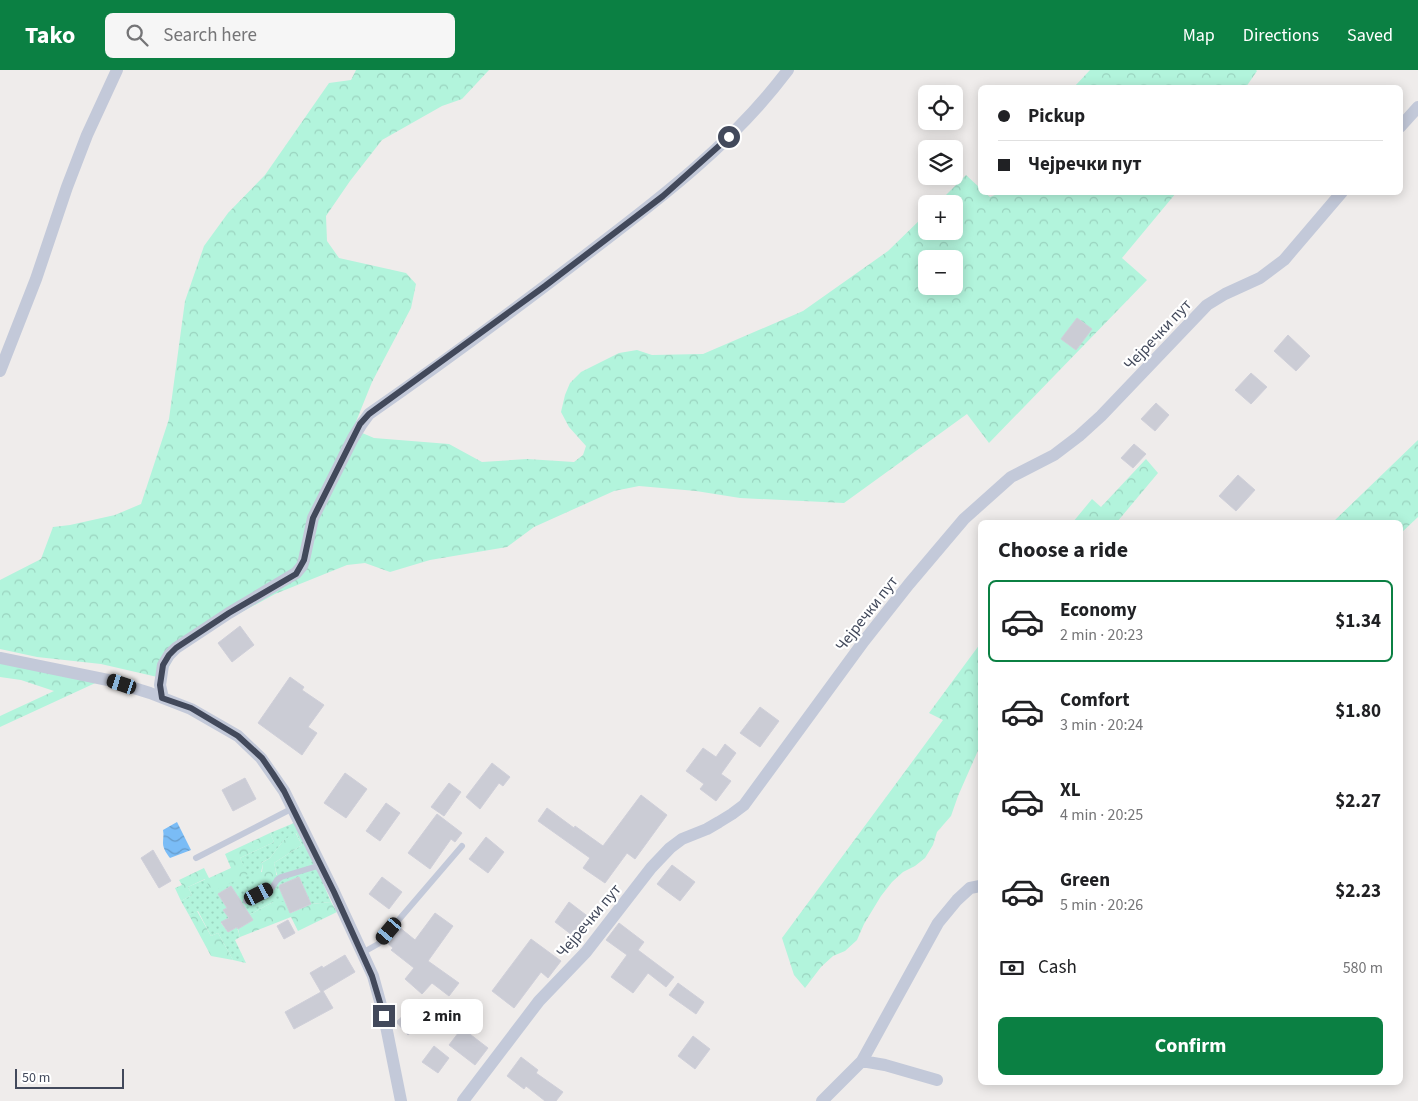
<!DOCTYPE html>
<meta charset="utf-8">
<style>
:root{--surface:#fff;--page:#f6f6f6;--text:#202124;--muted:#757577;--line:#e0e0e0;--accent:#0b8043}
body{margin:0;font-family:"Source Sans 3",sans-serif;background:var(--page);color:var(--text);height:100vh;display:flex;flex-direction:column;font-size:19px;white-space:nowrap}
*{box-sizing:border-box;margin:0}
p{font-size:16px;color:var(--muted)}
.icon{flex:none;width:28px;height:28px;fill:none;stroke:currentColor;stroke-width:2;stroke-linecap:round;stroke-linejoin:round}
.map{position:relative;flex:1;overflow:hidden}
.panel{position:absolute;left:978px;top:450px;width:425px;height:565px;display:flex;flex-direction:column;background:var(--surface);border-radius:8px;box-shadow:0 2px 12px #0003}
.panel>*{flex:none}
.banner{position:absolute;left:978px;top:15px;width:425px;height:110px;border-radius:8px;box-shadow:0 2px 12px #0003;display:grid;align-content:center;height:110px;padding:0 20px;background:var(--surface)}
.controls{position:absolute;left:918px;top:15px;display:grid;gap:10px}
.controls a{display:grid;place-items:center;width:45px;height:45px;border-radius:8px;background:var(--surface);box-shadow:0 2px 12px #0003;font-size:25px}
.scale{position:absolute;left:15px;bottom:12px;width:109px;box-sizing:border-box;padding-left:5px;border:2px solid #42495b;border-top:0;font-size:14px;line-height:18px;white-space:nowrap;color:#42495b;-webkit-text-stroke:4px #fff;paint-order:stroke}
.end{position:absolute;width:22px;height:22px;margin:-11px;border:6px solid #42495b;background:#fff;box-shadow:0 0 0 2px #fff}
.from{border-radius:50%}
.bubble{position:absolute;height:35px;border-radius:8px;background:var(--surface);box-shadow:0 2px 12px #0003;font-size:16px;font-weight:700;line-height:35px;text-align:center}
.car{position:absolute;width:15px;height:30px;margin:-15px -8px;border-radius:6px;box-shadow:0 0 4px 1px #0007;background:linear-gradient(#222 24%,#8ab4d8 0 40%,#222 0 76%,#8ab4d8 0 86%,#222 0)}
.banner b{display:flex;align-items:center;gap:18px;height:48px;font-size:19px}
.banner b+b{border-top:1px solid var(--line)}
.banner i{width:12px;height:12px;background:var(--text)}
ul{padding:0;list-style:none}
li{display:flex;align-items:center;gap:15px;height:82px;margin:0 10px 8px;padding:0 10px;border:2px solid transparent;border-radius:8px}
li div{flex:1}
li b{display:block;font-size:19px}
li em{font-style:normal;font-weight:700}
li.selected{border-color:var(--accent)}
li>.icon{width:45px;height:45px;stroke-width:1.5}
h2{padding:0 20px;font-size:22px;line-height:60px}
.pay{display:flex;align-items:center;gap:12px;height:55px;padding:0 20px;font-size:19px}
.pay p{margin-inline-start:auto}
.action{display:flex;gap:10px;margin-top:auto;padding:10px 20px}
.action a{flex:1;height:58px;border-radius:8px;background:var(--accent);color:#fff;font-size:20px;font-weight:700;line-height:58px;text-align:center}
header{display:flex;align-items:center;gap:30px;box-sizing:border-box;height:70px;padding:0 25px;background:var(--accent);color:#fff}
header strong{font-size:24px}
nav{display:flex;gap:28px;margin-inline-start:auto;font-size:18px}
.search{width:350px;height:45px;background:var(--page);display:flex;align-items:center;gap:12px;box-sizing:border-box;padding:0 18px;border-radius:8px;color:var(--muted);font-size:19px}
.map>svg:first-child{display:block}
</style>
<header>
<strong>Tako</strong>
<div class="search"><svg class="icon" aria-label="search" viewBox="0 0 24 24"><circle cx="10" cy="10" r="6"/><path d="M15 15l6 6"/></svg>Search here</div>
<nav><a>Map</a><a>Directions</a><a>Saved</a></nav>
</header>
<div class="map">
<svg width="1418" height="1031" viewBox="0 0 1418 1031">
<defs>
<pattern id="grass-dots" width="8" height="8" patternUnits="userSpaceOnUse" patternTransform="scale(1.25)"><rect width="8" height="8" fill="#b2f4dc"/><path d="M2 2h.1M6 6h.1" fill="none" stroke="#9ad3bf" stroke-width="1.8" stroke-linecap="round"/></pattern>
<pattern id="forest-crowns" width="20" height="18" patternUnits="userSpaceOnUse" patternTransform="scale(1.25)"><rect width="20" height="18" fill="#b2f4dc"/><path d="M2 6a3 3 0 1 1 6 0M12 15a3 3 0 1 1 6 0" fill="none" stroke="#9ad3bf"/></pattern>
<pattern id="water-waves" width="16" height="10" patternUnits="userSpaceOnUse" patternTransform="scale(1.25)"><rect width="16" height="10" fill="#7abcf6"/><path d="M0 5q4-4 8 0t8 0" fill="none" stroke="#669bca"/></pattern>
</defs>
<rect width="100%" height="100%" fill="#efeceb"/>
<path fill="url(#grass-dots)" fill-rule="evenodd" d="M 294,753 L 314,792 L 331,832 L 311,834 L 299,807 L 279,816 L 285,832 L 273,832 L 249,845 L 231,816 L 218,824 L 227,838 L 224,840 L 229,848 L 221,853 L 228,862 L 237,857 L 240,867 L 235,870 L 246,893 L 233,890 L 218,863 L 211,866 L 198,841 L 189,845 L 181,831 L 192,825 L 188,817 L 206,809 L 212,821 L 247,804 L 240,788 L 274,772 L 270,763 ZM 296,763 L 302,775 L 274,793 L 277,805 L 261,802 L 263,794 L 261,793 L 270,788 L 283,771 Z"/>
<path fill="url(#forest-crowns)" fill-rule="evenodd" d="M 356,0 L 489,0 L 462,29 L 442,36 L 382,70 L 350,111 L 326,146 L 327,171 L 339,188 L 406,203 L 416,214 L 411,238 L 372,312 L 353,359 L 374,368 L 449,374 L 482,392 L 527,389 L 574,392 L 583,385 L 586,376 L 569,357 L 561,342 L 565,325 L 570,313 L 581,302 L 619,283 L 637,280 L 652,285 L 703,284 L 803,241 L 888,181 L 926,144 L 926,161 L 954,161 L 954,134 L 937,134 L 966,105 L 980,118 L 980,122 L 985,123 L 990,127 L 1002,122 L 1176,123 L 1122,188 L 1147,210 L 989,373 L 967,344 L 844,433 L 740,428 L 696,421 L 639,416 L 614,421 L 534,457 L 507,477 L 430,490 L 390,502 L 365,493 L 347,495 L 275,524 L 196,567 L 174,587 L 167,600 L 166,609 L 101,594 L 37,587 L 0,579 L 0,510 L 41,489 L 53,457 L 70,455 L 115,445 L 141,434 L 169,349 L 185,231 L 204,176 L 228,143 L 265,105 L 329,13 L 351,10 ZM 926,189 L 954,189 L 954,216 L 926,216 Z
M 1090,0 L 1256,0 L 1257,1 L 1246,17 L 1074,17 Z
M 1418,370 L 1418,447 L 1400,464 L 1400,452 L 1333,452 Z
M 1146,389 L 1158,403 L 1117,452 L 1073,452 L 1092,429 L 1101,437 Z
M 980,574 L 980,676 L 958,726 L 951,746 L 937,762 L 933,775 L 925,788 L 915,796 L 903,802 L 892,812 L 881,826 L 864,854 L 857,870 L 845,881 L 833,886 L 821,897 L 805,918 L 794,905 L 782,868 L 943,650 L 929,643 Z
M 0,586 L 104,609 L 0,657 L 0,646 L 54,621 L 21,610 L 0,607 Z
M 295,762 L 302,775 L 274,793 C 279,811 275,811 261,820 L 255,807 L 259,802 L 262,802 L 263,794 L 260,794 L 270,788 L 283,771 Z
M 270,763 L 274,772 L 240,788 L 248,804 L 212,822 L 205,809 L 188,817 L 192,825 L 181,831 L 175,818 L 182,815 L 179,810 L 204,798 L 209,808 L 231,798 L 225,784 Z
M 273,832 L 285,832 L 291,843 L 311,834 L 331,832 L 337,842 L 298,861 L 291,847 L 240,867 L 238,859 L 253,850 L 249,845 Z
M 197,841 L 211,866 L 218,863 L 233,890 L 211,886 L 189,845 Z"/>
<path fill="url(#water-waves)" d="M 177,752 L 191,780 L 170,788 C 167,784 163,779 163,773 C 163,768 164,765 163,760 Z"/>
<path fill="#cbccd5" stroke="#cfcfd9" d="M 1077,248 L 1092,259 L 1076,280 L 1061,269 Z
M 1288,265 L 1310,286 L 1296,301 L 1274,281 Z
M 1251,303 L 1267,317 L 1251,334 L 1235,320 Z
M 1156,333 L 1169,345 L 1155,361 L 1141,349 Z
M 1134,374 L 1146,384 L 1133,398 L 1121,388 Z
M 1238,405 L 1255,420 L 1236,441 L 1219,426 Z
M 240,556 L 254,575 L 232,592 L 218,573 Z
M 290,607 L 304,617 L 302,620 L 324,635 L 308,657 L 317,663 L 302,685 L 258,653 Z
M 760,637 L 779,651 L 760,677 L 740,663 Z
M 725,674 L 736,683 L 721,704 L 731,711 L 716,731 L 700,719 L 704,714 L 686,701 L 703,678 L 716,687 Z
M 492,693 L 510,707 L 503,716 L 499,713 L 480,739 L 466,727 Z
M 345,703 L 367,719 L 346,748 L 324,733 Z
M 245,708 L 256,729 L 233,741 L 222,720 Z
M 449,713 L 461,722 L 444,746 L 431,737 Z
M 641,725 L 667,745 L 635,789 L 627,783 L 605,813 L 583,798 L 590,788 L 538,751 L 547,738 L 574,758 L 575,756 L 603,776 Z
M 386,733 L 400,743 L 380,771 L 366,761 Z
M 437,744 L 462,763 L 455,772 L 451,769 L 430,799 L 408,783 Z
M 486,767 L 504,782 L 488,803 L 469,789 Z
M 153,780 L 171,811 L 159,818 L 141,788 Z
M 672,795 L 695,812 L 680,831 L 657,814 Z
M 299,807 L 311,834 L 290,843 L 279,817 L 280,815 Z
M 382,807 L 402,822 L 389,839 L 369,824 Z
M 231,816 L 253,850 L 238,859 L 237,857 L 228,862 L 221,852 L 229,848 L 223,840 L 227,838 L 218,824 Z
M 569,832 L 590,848 L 576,868 L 555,852 Z
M 435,843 L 453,856 L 428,891 L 459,913 L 449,926 L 432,913 L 422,924 L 405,909 L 414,898 L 391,880 L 393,878 L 386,872 L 399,857 L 415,870 Z
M 288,850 L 295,863 L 284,869 L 277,856 Z
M 619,853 L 644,872 L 638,880 L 674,907 L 666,917 L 648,903 L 633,923 L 611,907 L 627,885 L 606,870 Z
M 531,869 L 561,891 L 548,908 L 541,902 L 514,938 L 492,921 Z
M 345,885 L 355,902 L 323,921 L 333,938 L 294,959 L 285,942 L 321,922 L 310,903 L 322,896 L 323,898 Z
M 678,913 L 704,932 L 696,944 L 669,925 Z
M 414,936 L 426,949 L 408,965 L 396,952 Z
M 462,958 L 488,978 L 475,995 L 449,975 Z
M 693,966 L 710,979 L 695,999 L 678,986 Z
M 434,976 L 449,988 L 438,1003 L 422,992 Z
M 521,987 L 538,1000 L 536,1003 L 563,1022 L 556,1031 L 545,1031 L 526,1016 L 524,1019 L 507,1006 Z"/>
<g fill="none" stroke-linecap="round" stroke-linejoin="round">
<path stroke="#c3c9d9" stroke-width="6" d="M 196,788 L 293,738
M 246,831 L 272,818 L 277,810 L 281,807 L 321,795
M 362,883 L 378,874 L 462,776"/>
<path stroke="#c3c9d9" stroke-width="12" d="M 1400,57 L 1418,37
M 0,301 L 36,209 L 67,117 L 87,65 L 117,0
M 0,588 L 108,610 L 150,623 L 191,639 L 238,666 L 261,688 L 284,721 L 334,822 L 373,906 L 384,946 L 401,1031
M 163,628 L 160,615 L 163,595 L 169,585 L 176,578 L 229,543 L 296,503 L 302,496 L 304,490 L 313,448 L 353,368 L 361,355 L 369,344 C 444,292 518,237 591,181 C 662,127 734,72 788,0
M 862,991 L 885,995 L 937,1010
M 463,1031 L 539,931 L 586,882 L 651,798 L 670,778 L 682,769 L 707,759 L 719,752 L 732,744 L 744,735 L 864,571 L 909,514 L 964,449 L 1011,407 L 1054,385 L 1079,366 L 1101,346 L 1207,235 L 1225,224 L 1260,208 L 1284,190 L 1342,122
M 822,1031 L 862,991 L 938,853 L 957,830 L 970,818 L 980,816"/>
</g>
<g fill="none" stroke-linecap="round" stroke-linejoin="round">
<path stroke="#42495b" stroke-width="6" d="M 384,946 L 372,906 L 334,822 L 284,721 L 273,704 L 262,688 L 238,666 L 191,638 L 162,628 L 160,615 L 163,595 L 169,585 L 176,578 L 229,543 L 296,504 L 304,490 L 313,448 L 360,354 L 369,344 L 545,216 L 663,126 L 729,67"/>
</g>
<g text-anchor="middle" stroke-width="4.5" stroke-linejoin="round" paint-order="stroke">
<g font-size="16" fill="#42495b" stroke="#fff">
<text transform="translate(1157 264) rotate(-47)" y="6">Чејречки пут</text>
<text transform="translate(866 543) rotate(-52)" y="6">Чејречки пут</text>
<text transform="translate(588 850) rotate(-50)" y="6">Чејречки пут</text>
</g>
</g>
</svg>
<div class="controls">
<a><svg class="icon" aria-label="locate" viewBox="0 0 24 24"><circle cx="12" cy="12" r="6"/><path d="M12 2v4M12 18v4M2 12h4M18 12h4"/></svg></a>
<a><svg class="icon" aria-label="layers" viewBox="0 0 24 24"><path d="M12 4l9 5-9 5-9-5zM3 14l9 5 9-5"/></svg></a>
<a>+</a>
<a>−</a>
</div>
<div class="scale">50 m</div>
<i class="end from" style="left:729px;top:67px"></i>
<i class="end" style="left:384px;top:946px"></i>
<div class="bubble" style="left:401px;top:929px;width:82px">2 min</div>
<i class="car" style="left:122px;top:614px;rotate:288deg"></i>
<i class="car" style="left:259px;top:824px;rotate:63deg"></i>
<i class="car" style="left:389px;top:861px;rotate:220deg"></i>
<div class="banner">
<b><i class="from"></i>Pickup</b>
<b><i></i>Чејречки пут</b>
</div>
<section class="panel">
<h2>Choose a ride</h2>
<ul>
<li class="selected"><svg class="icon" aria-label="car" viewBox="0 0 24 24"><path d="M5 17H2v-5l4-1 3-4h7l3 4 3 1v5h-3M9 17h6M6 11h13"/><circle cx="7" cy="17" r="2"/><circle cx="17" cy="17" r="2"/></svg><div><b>Economy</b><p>2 min · 20:23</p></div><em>$1.34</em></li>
<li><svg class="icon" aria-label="car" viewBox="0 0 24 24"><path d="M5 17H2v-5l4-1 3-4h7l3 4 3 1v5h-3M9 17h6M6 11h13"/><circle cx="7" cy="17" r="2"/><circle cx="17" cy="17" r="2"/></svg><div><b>Comfort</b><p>3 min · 20:24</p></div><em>$1.80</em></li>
<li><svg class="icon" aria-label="car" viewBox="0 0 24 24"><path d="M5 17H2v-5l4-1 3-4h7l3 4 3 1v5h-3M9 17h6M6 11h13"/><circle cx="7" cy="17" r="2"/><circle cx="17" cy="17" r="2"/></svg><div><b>XL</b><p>4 min · 20:25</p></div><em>$2.27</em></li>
<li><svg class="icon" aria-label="car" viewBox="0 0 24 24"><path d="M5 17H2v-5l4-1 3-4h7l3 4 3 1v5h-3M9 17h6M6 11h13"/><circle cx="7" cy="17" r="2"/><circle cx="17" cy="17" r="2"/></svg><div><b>Green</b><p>5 min · 20:26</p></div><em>$2.23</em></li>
</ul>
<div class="pay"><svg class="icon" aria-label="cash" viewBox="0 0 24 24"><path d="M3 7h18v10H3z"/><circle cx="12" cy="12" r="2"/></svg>Cash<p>580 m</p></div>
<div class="action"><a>Confirm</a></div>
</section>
</div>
